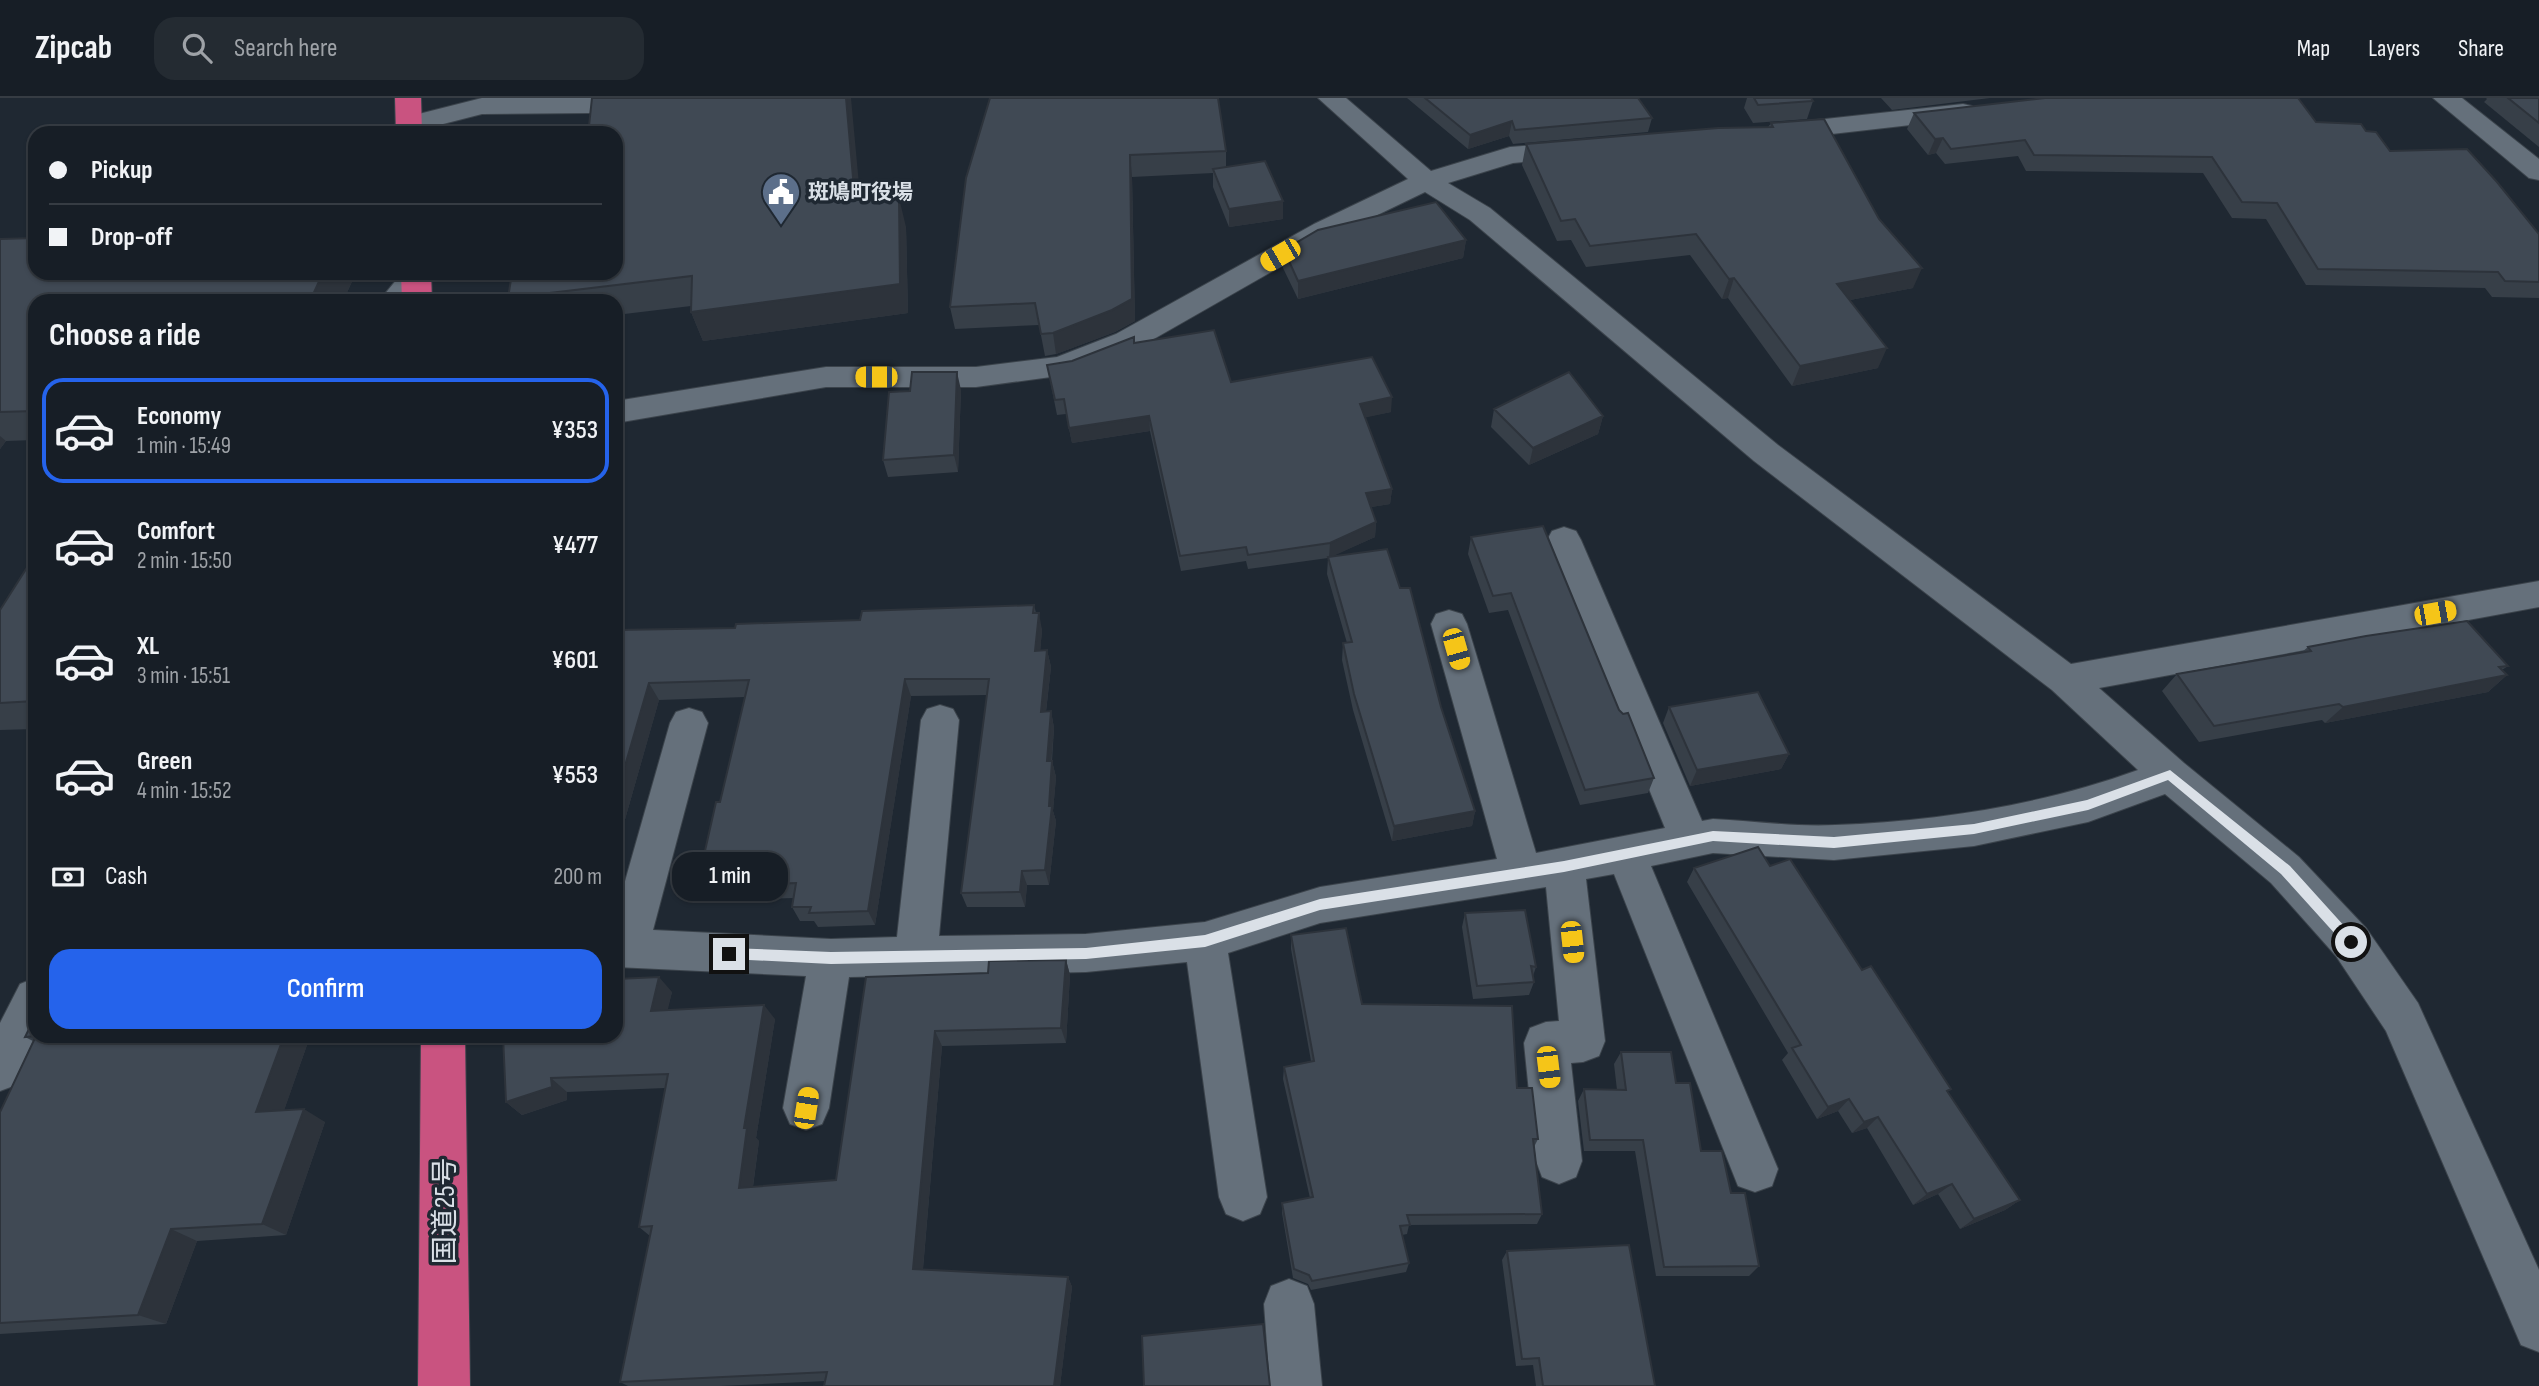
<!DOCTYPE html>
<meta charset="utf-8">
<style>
:root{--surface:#171e26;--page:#242b32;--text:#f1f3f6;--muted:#9ea2a7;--line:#363c43;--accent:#2563eb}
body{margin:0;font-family:"Sofia Sans Condensed","Noto Sans JP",sans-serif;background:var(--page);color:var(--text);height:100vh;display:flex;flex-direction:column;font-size:26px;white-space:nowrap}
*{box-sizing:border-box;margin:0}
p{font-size:23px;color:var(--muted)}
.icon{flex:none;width:38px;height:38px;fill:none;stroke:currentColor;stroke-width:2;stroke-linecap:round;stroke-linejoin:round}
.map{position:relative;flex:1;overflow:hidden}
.panel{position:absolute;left:28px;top:196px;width:595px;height:749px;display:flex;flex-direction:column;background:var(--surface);border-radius:21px;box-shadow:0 2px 5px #0004,0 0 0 2px var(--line)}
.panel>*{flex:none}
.hud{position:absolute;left:28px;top:28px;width:595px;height:154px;border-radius:21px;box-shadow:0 2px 5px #0004,0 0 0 2px var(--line);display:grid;align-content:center;height:154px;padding:0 21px;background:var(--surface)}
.end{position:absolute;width:32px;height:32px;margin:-16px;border:9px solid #dae0e7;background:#111;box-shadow:0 0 0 4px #111}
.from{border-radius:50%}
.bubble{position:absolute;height:49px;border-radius:21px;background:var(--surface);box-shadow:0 2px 5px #0004,0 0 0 2px var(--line);font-size:23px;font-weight:600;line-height:49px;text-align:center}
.car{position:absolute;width:21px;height:42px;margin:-21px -10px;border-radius:9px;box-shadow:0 0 5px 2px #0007;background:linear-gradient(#f5c518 24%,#345 0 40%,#f5c518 0 76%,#345 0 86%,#f5c518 0)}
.hud b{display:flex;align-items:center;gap:24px;height:66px;font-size:26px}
.hud b+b{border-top:2px solid var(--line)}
.hud i{width:18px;height:18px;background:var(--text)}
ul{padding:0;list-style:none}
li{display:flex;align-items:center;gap:21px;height:105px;margin:0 14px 10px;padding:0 7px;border:4px solid transparent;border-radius:21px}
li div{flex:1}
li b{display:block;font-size:26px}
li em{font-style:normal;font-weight:600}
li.current{border-color:var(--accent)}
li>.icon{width:63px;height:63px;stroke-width:1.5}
h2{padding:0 21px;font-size:32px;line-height:84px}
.pay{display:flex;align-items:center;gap:18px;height:77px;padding:0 21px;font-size:26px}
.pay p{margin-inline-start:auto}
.cta{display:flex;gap:14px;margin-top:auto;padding:14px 21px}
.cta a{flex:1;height:80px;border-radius:21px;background:var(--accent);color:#fff;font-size:28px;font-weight:600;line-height:80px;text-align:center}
header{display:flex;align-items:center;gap:42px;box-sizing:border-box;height:98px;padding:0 35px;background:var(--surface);border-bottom:2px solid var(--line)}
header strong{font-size:33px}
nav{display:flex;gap:38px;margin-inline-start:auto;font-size:24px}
.search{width:490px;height:63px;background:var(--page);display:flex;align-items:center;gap:18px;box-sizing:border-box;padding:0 24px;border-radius:21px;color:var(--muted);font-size:26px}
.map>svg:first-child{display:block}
</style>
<header>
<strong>Zipcab</strong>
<div class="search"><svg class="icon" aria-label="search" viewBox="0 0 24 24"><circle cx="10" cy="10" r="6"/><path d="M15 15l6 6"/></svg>Search here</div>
<nav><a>Map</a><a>Layers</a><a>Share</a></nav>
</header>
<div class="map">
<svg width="2539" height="1288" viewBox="0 0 2539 1288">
<rect width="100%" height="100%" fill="#1f2832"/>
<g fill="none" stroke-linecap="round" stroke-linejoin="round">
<g stroke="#3b434b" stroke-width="2">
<path id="minor" d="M 482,0 L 728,0 L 724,5 L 696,14 L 482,16 L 408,35 L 399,33 L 395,27 L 399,21 Z
M 1318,0 L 1346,0 L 1431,73 L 1510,49 L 1576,44 L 1586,46 L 1589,52 L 1586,58 L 1513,65 L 1448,85 L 1490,110 L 1778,347 L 2071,566 L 2539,483 L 2539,509 L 2099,590 L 2184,665 L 2299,759 L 2366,830 L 2418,905 L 2539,1172 L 2539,1254 L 2521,1247 L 2386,933 L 2336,858 L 2271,785 L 2165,696 L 2088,724 L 1974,748 L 1834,762 L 1713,755 L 1651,768 L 1778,1071 L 1772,1088 L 1755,1094 L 1738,1088 L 1614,776 L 1586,781 L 1605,943 L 1599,958 L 1583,964 L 1571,965 L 1582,1063 L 1576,1079 L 1559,1086 L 1542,1079 L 1536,1063 L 1524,945 L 1530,930 L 1546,924 L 1559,923 L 1546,789 L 1320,825 L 1228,855 L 1267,1099 L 1260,1116 L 1243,1123 L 1226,1116 L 1219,1099 L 1187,864 L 1086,874 L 849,879 L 829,1010 L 822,1026 L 806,1032 L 790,1026 L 783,1010 L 806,878 L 616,869 L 616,815 L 670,625 L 676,614 L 689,610 L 702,614 L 708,625 L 653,832 L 831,841 L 897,839 L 921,622 L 927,611 L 940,607 L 953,611 L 959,622 L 939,838 L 1086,836 L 1205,824 L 1320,789 L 1497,761 L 1431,526 L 1436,516 L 1449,512 L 1462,516 L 1467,526 L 1536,755 L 1665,730 L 1547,442 L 1552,433 L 1564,429 L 1576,433 L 1581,442 L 1702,723 L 1713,721 C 1753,723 1795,729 1835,727 C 1937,723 2042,707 2138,672 L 2052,592 L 1754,363 L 1470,122 L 1425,94 L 1334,138 L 1138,250 L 1073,276 L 976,289 L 826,289 L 616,325 L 616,303 L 826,269 L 976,269 L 1057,259 L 1116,236 L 1314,126 L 1408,81 Z
M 2433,0 L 2462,0 L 2539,61 L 2539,82 L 2529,80 Z
M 1963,6 L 1972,8 L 1976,14 L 1972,20 L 1779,42 L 1770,40 L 1766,34 L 1770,28 L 1779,26 Z
M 402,175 L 429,175 L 431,178 L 410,203 L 379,203 Z
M 35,880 L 35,938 L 39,938 L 16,987 L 0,993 L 0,925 L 20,886 Z
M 1289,1181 L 1307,1188 L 1314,1206 L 1322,1288 L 1270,1288 L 1264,1206 L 1271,1188 Z"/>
</g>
<g stroke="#3b434b" stroke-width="2">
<path id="highway" d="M 395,0 L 421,0 L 422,35 L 396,35 Z
M 401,175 L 431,175 L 432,203 L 402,203 Z
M 421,938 L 465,938 L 470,1288 L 418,1288 Z"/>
</g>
<use href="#minor" fill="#65707b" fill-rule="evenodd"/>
<use href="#highway" fill="#c95380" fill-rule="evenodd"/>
</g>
<path fill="#373f48" d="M 990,0 L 1226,53 L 1226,69 L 1283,121 L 1229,129 L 1213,89 L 1213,75 L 1132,79 L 1135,223 L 1115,234 L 1056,256 L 1045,258 L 1039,227 L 955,231 L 950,209 Z
M 1407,0 L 1638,0 L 1652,20 L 1648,34 L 1513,46 L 1509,38 L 1468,51 Z
M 1747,0 L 1811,0 L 1813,3 L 1807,21 L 1753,25 L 1744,10 Z
M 1881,0 L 1990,0 L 1892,12 Z
M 2486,0 L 2539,0 L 2539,49 L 2484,4 L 2487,1 Z
M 1914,15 L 2316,24 L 2366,33 L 2390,53 L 2539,136 L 2539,200 L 2492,199 L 2485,190 L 2306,187 L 2266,121 L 2232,120 L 2203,75 L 2026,73 L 2018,58 L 1945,66 L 1936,55 L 1928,57 L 1907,31 Z
M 1771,25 L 1913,190 L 1850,202 L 1878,270 L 1792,288 L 1728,200 L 1722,201 L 1690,157 L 1586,169 L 1571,142 L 1557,143 L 1522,67 L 1526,46 L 1769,29 Z
M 860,101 L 906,129 L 908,215 L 703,243 L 691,214 L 691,208 L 616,217 L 616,203 L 510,203 L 508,200 Z
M 0,141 L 35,175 L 356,175 L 343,203 L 35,203 L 35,342 L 6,343 L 0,351 Z
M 1466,142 L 1463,160 L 1298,201 L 1283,170 L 1284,152 Z
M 1134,245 L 1231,284 L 1391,314 L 1365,319 L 1392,391 L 1390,406 L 1371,409 L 1376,424 L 1375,439 L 1332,458 L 1441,609 L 1475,713 L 1472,728 L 1392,743 L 1353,612 L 1342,562 L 1343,545 L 1347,545 L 1327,476 L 1328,460 L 1248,471 L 1246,463 L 1181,473 L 1150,333 L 1072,345 L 1066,316 L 1057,317 L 1047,267 L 1072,263 Z
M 961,292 L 958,374 L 888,379 L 883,362 Z
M 1494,311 L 1603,318 L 1598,336 L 1529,367 L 1491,329 Z
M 1471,439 L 1619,612 L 1654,680 L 1648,695 L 1580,707 L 1508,512 L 1489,515 L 1468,456 Z
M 35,457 L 35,631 L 0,632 L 0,512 Z
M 1034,507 L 1036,515 L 1042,532 L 1040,553 L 1047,552 L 1051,569 L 1046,614 L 1051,613 L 1054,630 L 1052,663 L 1056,679 L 1053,713 L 1056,723 L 1049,787 L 1027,787 L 1025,809 L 967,809 L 961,795 L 987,597 L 911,598 L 875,827 L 818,829 L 814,823 L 800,823 L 792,809 L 794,800 L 728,802 L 720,790 L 709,790 L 700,775 L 720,704 L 745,599 L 659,602 L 620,739 L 616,739 L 616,532 L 735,530 L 860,522 Z
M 2308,549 L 2508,568 L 2502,572 L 2507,577 L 2488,594 L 2325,625 L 2322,622 L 2199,644 L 2162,593 L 2177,576 L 2302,554 Z
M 1669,609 L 1789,656 L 1781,671 L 1690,688 L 1663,625 Z
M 1770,768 L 1862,872 L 1948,994 L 2020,1102 L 2005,1112 L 1960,1131 L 1938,1096 L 1913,1107 L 1867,1030 L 1852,1035 L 1838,1013 L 1817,1021 L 1782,962 L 1788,955 L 1687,784 L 1694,770 Z
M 1465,815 L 1536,869 L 1533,878 L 1534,884 L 1529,897 L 1473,901 L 1462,829 Z
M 1291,837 L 1362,906 L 1517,990 L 1538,1041 L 1534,1049 L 1542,1116 L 1537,1126 L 1409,1127 L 1407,1136 L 1402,1137 L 1409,1165 L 1406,1174 L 1311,1192 L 1308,1186 L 1293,1180 L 1282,1115 L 1282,1105 L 1310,1100 L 1283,981 L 1284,969 L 1311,963 L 1291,851 Z
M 1066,862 L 1070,877 L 1066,945 L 942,948 L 923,1171 L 1068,1179 L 1072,1189 L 1060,1288 L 824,1288 L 826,1283 L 720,1288 L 628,1288 L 620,1284 L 650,1138 L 639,1129 L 665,990 L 567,994 L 567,1002 L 522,1017 L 506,1004 L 672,894 L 667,912 L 775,921 L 756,1040 L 759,1043 L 753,1089 L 836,1082 L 866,879 L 988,875 Z
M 35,938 L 307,947 L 284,1012 L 325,1024 L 286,1137 L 197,1143 L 166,1226 L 0,1236 L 0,1014 L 33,943 L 25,939 Z
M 1621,954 L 1676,985 L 1701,1053 L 1731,1095 L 1759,1168 L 1749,1178 L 1656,1178 L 1635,1053 L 1584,1053 L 1578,1003 L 1584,991 L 1617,992 L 1614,966 Z
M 1507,1153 L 1655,1288 L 1536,1288 L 1533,1267 L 1516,1268 L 1502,1162 Z"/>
<path fill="#2d333b" d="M 846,0 L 851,0 L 863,130 L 855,102 Z
M 1512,23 L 1509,38 L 1468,51 L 1470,37 Z
M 1943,40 L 1936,55 L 1928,57 L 1935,41 Z
M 1130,57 L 1132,79 L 1135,223 L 1115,234 L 1056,256 L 1053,235 Z
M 899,100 L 906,129 L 908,215 L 703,243 L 691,214 Z
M 1283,103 L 1283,121 L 1229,129 L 1229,111 Z
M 1466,142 L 1463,160 L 1298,201 L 1298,183 Z
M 1922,170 L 1913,190 L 1829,206 L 1837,186 Z
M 323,175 L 356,175 L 343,203 L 310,203 Z
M 1734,180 L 1728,200 L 1722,201 L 1729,181 Z
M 1887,250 L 1878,270 L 1792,288 L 1800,268 Z
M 957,274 L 961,292 L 958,374 L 954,357 Z
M 1392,299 L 1391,314 L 1359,321 L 1360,306 Z
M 1149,318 L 1150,333 L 1072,345 L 1069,330 Z
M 1603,318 L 1598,336 L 1529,367 L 1533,350 Z
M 0,338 L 6,343 L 0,351 Z
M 1392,391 L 1390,406 L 1365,410 L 1366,395 Z
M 1376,424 L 1375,439 L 1329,460 L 1330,445 Z
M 1039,515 L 1042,532 L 1039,569 L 1035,553 Z
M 1047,552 L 1051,569 L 1044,630 L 1041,614 Z
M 2507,577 L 2488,594 L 2325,625 L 2343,609 Z
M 905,581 L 911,598 L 875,827 L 868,813 Z
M 649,585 L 659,602 L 620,739 L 616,733 L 616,699 Z
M 1051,613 L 1054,630 L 1050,679 L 1047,663 Z
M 1789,656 L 1781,671 L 1690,688 L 1697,672 Z
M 1052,663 L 1056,679 L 1053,713 L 1056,723 L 1049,787 L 1045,772 Z
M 1475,713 L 1472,728 L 1392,743 L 1394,728 Z
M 1022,773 L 1027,787 L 1025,809 L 1020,794 Z
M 1066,862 L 1070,877 L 1066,945 L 1061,930 Z
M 659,879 L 672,894 L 664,928 L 651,913 Z
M 764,907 L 775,921 L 756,1040 L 759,1043 L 751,1102 L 739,1090 L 744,1030 Z
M 935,933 L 942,948 L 922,1181 L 913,1171 Z
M 141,938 L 171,938 L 140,940 Z
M 284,938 L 294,938 L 307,947 L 279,1027 L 256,1014 Z
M 551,980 L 567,994 L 567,1002 L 522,1017 L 506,1004 Z
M 1849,1001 L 1838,1013 L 1817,1021 L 1828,1009 Z
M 304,1011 L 325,1024 L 286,1137 L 262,1126 Z
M 1878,1019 L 1867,1030 L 1852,1035 L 1864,1024 Z
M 1952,1086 L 1938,1096 L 1913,1107 L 1927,1096 Z
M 2020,1102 L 2005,1112 L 1960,1131 L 1974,1121 Z
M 171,1131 L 197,1143 L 166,1226 L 138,1217 Z
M 1068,1179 L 1072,1189 L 1060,1288 L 1054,1288 Z"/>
<path fill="#404954" stroke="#2d333b" stroke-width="2" d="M 592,0 L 846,0 L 855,102 L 899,100 L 900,186 L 691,214 L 692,178 L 508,200 L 512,175 L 616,175 L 616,35 L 533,35 L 589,28 Z
M 990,0 L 1218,0 L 1226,53 L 1130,57 L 1132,201 L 1112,212 L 1053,235 L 1041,236 L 1035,205 L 950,209 L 966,80 Z
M 1425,0 L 1638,0 L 1652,20 L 1515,32 L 1512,23 L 1470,37 Z
M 1754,0 L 1811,0 L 1813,3 L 1758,7 Z
M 2045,0 L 2298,0 L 2316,24 L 2361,26 L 2366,33 L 2376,34 L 2390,53 L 2467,51 L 2497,84 L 2539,136 L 2539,184 L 2505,183 L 2498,174 L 2318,171 L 2277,105 L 2242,104 L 2212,59 L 2034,57 L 2025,42 L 1951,51 L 1943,40 L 1935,41 L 1914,15 Z
M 2508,0 L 2539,0 L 2539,25 Z
M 1824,21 L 1879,121 L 1922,170 L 1837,186 L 1887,250 L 1800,268 L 1734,180 L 1729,181 L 1696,136 L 1590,148 L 1575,121 L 1561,123 L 1526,46 L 1718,30 L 1773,29 L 1771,25 Z
M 1265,63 L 1283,103 L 1229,111 L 1213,71 Z
M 1436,104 L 1466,142 L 1298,183 L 1284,152 L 1318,132 Z
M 35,140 L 35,175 L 323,175 L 310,203 L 35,203 L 35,313 L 0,314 L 0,141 Z
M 1214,232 L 1231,284 L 1372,259 L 1392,299 L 1360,306 L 1392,391 L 1366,395 L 1376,424 L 1330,445 L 1248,457 L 1246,449 L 1180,458 L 1149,318 L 1069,330 L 1064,301 L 1055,302 L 1047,267 L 1072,263 L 1134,239 L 1134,245 Z
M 912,274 L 957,274 L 954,357 L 883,362 L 889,294 L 910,293 Z
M 1569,274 L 1603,318 L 1533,350 L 1494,311 Z
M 1543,428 L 1619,612 L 1623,616 L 1628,615 L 1654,680 L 1585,692 L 1511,495 L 1493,498 L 1471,439 Z
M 1387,451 L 1400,490 L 1410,490 L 1441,609 L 1475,713 L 1394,728 L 1354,596 L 1343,545 L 1352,544 L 1328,459 Z
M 35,457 L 35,603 L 0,605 L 0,512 Z
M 1034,507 L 1033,515 L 1039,515 L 1035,553 L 1047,552 L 1041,614 L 1051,613 L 1047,663 L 1052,663 L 1049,708 L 1052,708 L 1045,772 L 1022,773 L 1020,794 L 961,795 L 989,581 L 905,581 L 868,813 L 809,815 L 811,809 L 792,809 L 796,785 L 719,788 L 721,775 L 700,775 L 716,704 L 720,704 L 749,582 L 649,585 L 616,699 L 616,532 L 735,530 L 736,526 L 860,522 L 862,513 Z
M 2467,523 L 2508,568 L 2499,569 L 2507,577 L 2343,609 L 2339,606 L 2214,628 L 2177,576 L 2311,553 L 2308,549 L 2366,538 Z
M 1758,594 L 1789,656 L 1697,672 L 1669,609 Z
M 1758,749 L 1770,768 L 1790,761 L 1862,872 L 1871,868 L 1951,991 L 1947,993 L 2020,1102 L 1974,1121 L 1952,1086 L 1927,1096 L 1878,1019 L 1864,1024 L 1849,1001 L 1828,1009 L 1792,950 L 1801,947 L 1694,770 Z
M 1525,812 L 1536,869 L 1531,868 L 1534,884 L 1477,888 L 1465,815 Z
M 1346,830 L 1362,906 L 1512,908 L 1517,990 L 1532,990 L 1538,1041 L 1533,1041 L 1542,1116 L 1407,1117 L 1410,1127 L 1400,1128 L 1409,1165 L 1312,1183 L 1309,1177 L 1294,1171 L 1282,1105 L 1313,1099 L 1284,969 L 1314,963 L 1291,837 Z
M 1066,862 L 1061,930 L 935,933 L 913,1171 L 1068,1179 L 1054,1288 L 824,1288 L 827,1274 L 620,1284 L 652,1128 L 639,1129 L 668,976 L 551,980 L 552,989 L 506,1004 L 503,938 L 616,938 L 616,881 L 659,879 L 651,913 L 764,907 L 744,1030 L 747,1030 L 739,1090 L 836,1082 L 866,879 L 988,875 L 989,863 Z
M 35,919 L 35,938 L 141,938 L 140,940 L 177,938 L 284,938 L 256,1014 L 304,1011 L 262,1126 L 171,1131 L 138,1217 L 0,1225 L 0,1014 L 36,938 L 25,939 Z
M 1621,954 L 1671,954 L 1676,985 L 1690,985 L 1701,1053 L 1722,1053 L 1731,1095 L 1745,1095 L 1759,1168 L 1664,1169 L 1643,1042 L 1590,1042 L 1584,991 L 1626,992 Z
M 1629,1147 L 1655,1288 L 1543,1288 L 1539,1260 L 1522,1261 L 1507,1153 Z
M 1263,1226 L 1270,1288 L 1144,1288 L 1142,1238 Z"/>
<path fill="#dae0e7" d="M 2170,672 L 2290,768 L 2355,840 L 2355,848 L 2346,848 L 2281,776 L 2168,682 L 2088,712 L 1974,736 L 1834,750 L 1713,743 L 1564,774 L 1320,812 L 1205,849 L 1086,861 L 831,866 L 729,861 L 723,856 L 729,850 L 831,854 L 1086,850 L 1205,837 L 1320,801 L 1564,763 L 1713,733 L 1834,739 L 1974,726 L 2087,702 Z"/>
<defs>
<g id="civic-pin" transform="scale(2.0125)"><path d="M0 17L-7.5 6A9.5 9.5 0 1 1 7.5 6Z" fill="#5c6f8a" stroke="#1f2832"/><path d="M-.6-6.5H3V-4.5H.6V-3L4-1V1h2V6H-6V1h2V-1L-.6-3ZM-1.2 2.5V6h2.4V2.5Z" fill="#fff"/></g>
</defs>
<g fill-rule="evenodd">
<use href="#civic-pin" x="781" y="94"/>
</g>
<g text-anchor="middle" stroke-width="7" stroke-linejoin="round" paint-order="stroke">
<g font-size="21" font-weight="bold" fill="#dae0e7" stroke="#1f2832" text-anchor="start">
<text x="808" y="101">斑鳩町役場</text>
</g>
<g font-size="28" fill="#dae0e7" stroke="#1f2832">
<text transform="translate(444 1113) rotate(-90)" y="10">国道25号</text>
</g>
</g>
</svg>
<i class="end from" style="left:2351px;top:844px"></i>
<i class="end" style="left:729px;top:856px"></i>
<div class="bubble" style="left:672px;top:754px;width:116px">1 min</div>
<i class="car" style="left:1280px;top:157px;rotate:240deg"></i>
<i class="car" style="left:876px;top:279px;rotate:270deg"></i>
<i class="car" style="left:2435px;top:515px;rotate:80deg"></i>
<i class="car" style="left:1456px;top:551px;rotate:164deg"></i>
<i class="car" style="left:1572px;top:844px;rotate:174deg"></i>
<i class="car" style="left:1548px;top:969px;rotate:173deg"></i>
<i class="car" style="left:806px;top:1010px;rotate:9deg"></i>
<div class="hud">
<b><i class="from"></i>Pickup</b>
<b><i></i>Drop-off</b>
</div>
<section class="panel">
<h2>Choose a ride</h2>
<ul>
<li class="current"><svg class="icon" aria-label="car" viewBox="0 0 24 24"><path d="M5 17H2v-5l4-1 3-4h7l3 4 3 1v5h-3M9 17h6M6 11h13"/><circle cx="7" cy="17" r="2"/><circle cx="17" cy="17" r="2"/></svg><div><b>Economy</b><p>1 min · 15:49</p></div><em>¥353</em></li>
<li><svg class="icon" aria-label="car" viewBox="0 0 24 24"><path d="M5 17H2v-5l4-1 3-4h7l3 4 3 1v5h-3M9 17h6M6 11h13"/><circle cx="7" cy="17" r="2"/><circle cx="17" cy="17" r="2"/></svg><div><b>Comfort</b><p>2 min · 15:50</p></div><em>¥477</em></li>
<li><svg class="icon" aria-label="car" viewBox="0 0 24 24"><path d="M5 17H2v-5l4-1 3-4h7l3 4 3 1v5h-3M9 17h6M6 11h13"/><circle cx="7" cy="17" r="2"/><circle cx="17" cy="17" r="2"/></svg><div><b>XL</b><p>3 min · 15:51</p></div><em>¥601</em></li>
<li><svg class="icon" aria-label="car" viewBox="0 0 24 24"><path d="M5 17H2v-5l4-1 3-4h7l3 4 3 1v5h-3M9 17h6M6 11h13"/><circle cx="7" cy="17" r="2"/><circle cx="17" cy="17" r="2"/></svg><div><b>Green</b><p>4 min · 15:52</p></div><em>¥553</em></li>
</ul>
<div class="pay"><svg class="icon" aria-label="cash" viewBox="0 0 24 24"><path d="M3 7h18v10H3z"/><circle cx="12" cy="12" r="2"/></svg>Cash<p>200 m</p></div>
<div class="cta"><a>Confirm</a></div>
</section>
</div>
